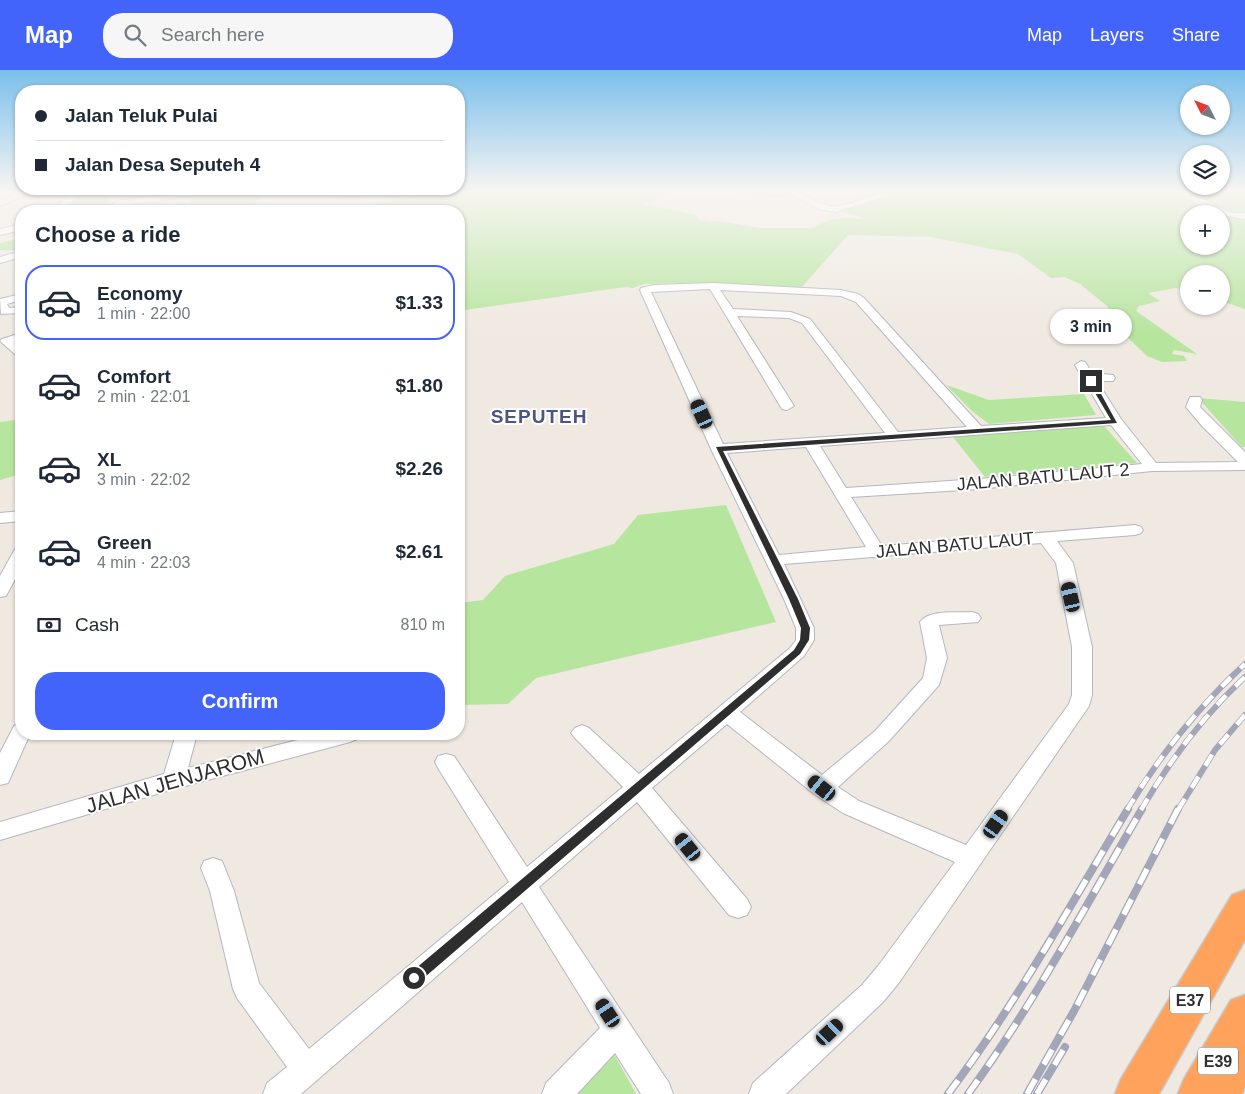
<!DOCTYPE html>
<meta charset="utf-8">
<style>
:root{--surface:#fff;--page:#f6f6f7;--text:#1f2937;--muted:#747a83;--line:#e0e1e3;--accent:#4264fb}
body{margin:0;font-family:Helvetica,sans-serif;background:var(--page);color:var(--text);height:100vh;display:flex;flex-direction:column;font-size:19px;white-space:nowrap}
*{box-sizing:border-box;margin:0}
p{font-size:16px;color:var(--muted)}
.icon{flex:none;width:28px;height:28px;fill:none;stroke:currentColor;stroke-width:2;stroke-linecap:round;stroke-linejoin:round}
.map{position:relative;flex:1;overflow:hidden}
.details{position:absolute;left:15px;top:135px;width:450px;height:535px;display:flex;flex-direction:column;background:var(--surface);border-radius:20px;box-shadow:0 1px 4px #0004}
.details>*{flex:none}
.guide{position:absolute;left:15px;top:15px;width:450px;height:110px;border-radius:20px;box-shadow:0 1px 4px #0004;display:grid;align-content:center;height:110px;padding:0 20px;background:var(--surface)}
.needle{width:32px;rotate:312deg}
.controls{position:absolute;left:1180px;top:15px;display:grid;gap:10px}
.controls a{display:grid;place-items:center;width:50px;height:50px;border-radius:50%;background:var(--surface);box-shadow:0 1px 4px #0004;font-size:25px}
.end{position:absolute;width:22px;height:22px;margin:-11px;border:6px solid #2e2e2e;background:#fff;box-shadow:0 0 0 2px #fff}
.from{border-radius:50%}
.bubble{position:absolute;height:35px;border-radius:18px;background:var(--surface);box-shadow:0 1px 4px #0004;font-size:16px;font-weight:700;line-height:35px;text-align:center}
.car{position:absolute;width:15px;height:30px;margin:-15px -8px;border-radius:6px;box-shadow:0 0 4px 1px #0007;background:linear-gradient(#222 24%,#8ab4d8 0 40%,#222 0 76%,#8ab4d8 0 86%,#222 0)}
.guide b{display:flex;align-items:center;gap:18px;height:48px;font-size:19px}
.guide b+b{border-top:1px solid var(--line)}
.guide i{width:12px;height:12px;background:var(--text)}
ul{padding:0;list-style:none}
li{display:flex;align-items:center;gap:15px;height:75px;margin:0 10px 8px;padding:0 10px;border:2px solid transparent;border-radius:20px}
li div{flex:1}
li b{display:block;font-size:19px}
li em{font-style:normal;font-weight:700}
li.current{border-color:var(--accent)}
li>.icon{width:45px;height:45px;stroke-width:1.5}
h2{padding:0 20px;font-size:22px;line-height:60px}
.pay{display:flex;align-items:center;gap:12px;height:55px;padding:0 20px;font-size:19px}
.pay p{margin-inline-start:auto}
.cta{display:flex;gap:10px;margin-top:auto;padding:10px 20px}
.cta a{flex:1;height:58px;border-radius:20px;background:var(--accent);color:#fff;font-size:20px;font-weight:700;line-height:58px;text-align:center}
header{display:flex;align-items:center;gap:30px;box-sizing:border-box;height:70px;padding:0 25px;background:var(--accent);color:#fff}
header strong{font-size:24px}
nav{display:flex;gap:28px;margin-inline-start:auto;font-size:18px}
.search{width:350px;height:45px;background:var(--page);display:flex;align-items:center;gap:12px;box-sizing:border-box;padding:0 18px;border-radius:20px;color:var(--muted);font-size:19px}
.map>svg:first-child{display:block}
</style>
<header>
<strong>Map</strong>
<div class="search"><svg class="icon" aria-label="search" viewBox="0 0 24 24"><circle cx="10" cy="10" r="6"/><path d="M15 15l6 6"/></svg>Search here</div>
<nav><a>Map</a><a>Layers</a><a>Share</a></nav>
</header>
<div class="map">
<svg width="1245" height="1024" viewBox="0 0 1245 1024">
<rect width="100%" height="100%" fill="#efe9e1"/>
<path fill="#b6e59e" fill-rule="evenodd" d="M 98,121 L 104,121 L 113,141 L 72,141 C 70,126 86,124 98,121 Z
M 188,121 L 261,123 L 262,129 L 246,139 L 248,141 L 192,141 Z
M 431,121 L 671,121 L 643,134 L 697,145 L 699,150 L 710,152 L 718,151 L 759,158 L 812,158 L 829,150 L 847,148 L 868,149 L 839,141 L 883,126 L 861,121 L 1245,121 L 1245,239 L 1221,231 L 1221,204 L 1189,204 L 1189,222 L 1176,218 L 1148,223 L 1160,231 L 1139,236 L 1136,241 L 1197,284 L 1174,280 L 1172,284 L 1184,286 L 1187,291 L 1162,292 L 1147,286 L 1124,264 L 1107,236 L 1080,214 L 1064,207 L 1051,208 L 1018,184 L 931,167 L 848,165 L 801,218 L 683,213 L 644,214 L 633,218 L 627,217 L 611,219 L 459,241 L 459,141 L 353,140 ZM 1189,144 L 1221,144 L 1221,176 L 1189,176 Z
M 730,121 L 786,121 L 795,126 L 777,128 Z
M 21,160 L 21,181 L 0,180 L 0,173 L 20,168 L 12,163 Z
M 946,315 L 989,330 L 1084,324 L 1096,345 L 989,354 L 972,341 Z
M 1198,328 L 1245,332 L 1245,377 L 1242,377 Z
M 21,349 L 21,404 L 0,410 L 0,352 Z
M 1104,356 L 1137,393 L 985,407 L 953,367 Z
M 726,435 L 776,552 L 536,608 L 508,634 L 459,635 L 459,533 L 483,530 L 505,506 L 614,474 L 638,445 Z
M 609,975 L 636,1024 L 567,1024 Z"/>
<path fill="#cbc7bf" stroke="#cbc5ba" d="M 322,121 L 369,121 L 369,125 L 344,130 Z"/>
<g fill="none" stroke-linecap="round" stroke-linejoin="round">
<g stroke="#b4b7c1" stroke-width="2">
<path id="minor" d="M 17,121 L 23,121 L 25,125 L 0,136 L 0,130 L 17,124 Z
M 50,121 L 73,123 L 96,121 L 76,127 L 62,141 L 53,141 L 67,126 Z
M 788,121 C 806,120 818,138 836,136 C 858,134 878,120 901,121 L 836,142 L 818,139 Z
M 951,121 L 963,121 L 953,125 L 949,123 Z
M 1181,121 L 1189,121 L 1192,124 L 1232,143 L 1245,143 L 1245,149 C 1226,147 1192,136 1181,121 Z
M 181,123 L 185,125 L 184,127 L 116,137 L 112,134 L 116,131 Z
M 185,135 L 189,138 L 188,140 L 152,141 L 156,138 Z
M 21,154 L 21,160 L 0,165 L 0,159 Z
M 21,181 L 21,187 L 0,193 L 0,187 Z
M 713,213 L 841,220 L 858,224 L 864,228 L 981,356 L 1106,348 L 1075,295 L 1081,291 L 1085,292 L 1092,303 L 1113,305 L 1115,308 L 1113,311 L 1097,311 L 1121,349 L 1156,393 L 1238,392 L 1202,356 L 1186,337 L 1190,327 L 1200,327 L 1202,330 L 1200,337 L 1245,382 L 1245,400 L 1152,401 L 979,419 L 851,427 L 882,476 L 1135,455 L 1141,457 L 1143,460 L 1141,463 L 1135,465 L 1057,471 L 1073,493 L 1092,577 L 1092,625 L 1089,636 L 898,914 L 882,933 L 786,1024 L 749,1024 L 753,1013 L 862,915 L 878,896 L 955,792 L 843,743 L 814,724 L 727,654 L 652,718 L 747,829 L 751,837 L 747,845 L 738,848 L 729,845 L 637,732 L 539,817 L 669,1013 L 673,1024 L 641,1024 L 615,983 L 577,1024 L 542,1024 L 546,1013 L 600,958 L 522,832 L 301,1024 L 263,1024 L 267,1013 L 287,997 L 237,928 L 233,919 L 210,821 L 201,798 L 204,791 L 213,788 L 222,791 L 234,821 L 259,913 L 309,979 L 509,812 L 438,698 L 435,692 L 438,686 L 446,684 L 454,686 L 527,797 L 623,717 L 575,668 L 571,663 L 575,658 L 582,655 L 589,658 L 639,704 L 790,578 L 796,570 L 796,558 L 784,529 L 711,379 L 640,220 L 641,218 L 654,215 ZM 710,219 L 782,339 L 787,340 L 794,336 L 737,246 L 789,248 L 802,253 L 885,363 L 723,374 L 651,222 ZM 720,220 L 841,226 L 856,232 L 967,357 L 898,362 L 810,249 L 791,242 L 733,239 ZM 1111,355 L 1142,394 L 979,409 L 846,418 L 820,376 ZM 806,377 L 866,477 L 779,485 L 727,383 ZM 1041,473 L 1056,493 L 1072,577 L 1072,625 L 1069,634 L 966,775 L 859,731 L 838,717 L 889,671 L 939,615 L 947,588 L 939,555 L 978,552 L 981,548 L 978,544 L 972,542 C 957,543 929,539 920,552 L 927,588 L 923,608 L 875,661 L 822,705 L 740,642 L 804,586 L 814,570 L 814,558 L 784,494 L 873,487 L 878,488 L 884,486 Z
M 21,224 L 21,230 L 7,234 L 9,238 L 21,237 L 21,243 L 1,244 L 0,229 Z
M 21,263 L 21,270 L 15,272 L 21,277 L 21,287 L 17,286 L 0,271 L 2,269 Z
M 21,441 L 21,451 L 0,453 L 0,443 Z
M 21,478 L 21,498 L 6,526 L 0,527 L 0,506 L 15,479 Z
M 21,653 L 21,664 L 30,664 L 8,713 L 0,715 L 0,683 L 14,656 Z
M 176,664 L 197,664 L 188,698 L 321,664 L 361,664 L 357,669 L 350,672 L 174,719 L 0,770 L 0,752 L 164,704 Z"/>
</g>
<g stroke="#c9c9c9" stroke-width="3">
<path id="highway" d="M 1245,820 L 1245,870 L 1159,1024 L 1115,1024 L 1121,1009 L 1232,825 Z
M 1245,925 L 1245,1017 L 1242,1024 L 1178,1024 L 1184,1009 L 1231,930 Z"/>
</g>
<use href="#minor" fill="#fff" fill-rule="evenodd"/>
<use href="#highway" fill="#ffa35c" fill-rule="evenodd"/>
<g stroke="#a3a6b8" stroke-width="6">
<path id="rail-far1" d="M 1127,740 C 1160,685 1198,637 1245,594
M 1141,740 C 1170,690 1203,646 1245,607
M 1178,740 L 1215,680 L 1245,645"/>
</g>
<g stroke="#a3a6b8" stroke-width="8">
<path id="rail" d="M 948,1024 C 1016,934 1070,836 1128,739
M 968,1024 C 1034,934 1086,835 1142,739
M 1027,1024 L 1074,941 L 1178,739
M 1037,1024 L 1065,977"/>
</g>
<use href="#rail-far1" stroke="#fff" stroke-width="4.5" stroke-dasharray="13" stroke-linecap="butt"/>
<use href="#rail" stroke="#fff" stroke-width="5.5" stroke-dasharray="17" stroke-linecap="butt"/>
</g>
<linearGradient id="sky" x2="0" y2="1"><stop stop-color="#7abfeb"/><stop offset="0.46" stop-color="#f8f5f2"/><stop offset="1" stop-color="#f8f5f2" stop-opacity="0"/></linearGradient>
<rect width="1245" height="264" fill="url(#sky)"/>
<path fill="#2e2e2e" d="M 1091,309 L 1094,311 L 1117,353 L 723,381 L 798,529 L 810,558 L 809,570 L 800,584 L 418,913 L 414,914 L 409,913 L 407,908 L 409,904 L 794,580 L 800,570 L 801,558 L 789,529 L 716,377 L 1111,350 L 1088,311 Z"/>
<g text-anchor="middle" stroke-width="4" stroke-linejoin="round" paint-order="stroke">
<g fill="#fff" stroke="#6d6d6d" stroke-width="1">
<rect x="1170" y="916.5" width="40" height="27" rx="4"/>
<rect x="1198" y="977.5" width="40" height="27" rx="4"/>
</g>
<g font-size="16" font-weight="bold" fill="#2e2e2e">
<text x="1190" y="936">E37</text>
<text x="1218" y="997">E39</text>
</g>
<g font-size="18" fill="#2e2e2e" stroke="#fff">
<text transform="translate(1043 407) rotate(-5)" y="6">JALAN BATU LAUT 2</text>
<text transform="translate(955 475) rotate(-5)" y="6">JALAN BATU LAUT</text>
</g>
<g font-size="19" font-weight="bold" letter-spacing="1" fill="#4d5680" stroke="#fff">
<text x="539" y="353">SEPUTEH</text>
</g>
<g font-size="21" fill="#2e2e2e" stroke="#fff">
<text transform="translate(175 711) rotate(-16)" y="7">JALAN JENJAROM</text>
</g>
</g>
</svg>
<div class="controls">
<a><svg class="needle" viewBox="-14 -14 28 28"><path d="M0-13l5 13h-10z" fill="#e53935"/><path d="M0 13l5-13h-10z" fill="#747a83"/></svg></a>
<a><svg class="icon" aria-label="layers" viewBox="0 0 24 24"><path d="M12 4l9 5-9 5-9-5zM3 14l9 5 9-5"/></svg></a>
<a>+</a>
<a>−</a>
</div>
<i class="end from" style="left:414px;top:908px"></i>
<i class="end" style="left:1091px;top:311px"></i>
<div class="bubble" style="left:1050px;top:239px;width:82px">3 min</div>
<i class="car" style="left:702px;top:344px;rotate:336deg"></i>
<i class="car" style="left:1071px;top:527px;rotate:347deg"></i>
<i class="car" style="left:822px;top:718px;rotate:309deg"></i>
<i class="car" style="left:996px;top:754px;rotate:35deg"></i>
<i class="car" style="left:688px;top:777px;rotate:321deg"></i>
<i class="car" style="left:608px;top:943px;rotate:327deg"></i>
<i class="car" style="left:830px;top:962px;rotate:47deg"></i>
<div class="guide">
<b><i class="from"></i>Jalan Teluk Pulai</b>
<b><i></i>Jalan Desa Seputeh 4</b>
</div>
<section class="details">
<h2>Choose a ride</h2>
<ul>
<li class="current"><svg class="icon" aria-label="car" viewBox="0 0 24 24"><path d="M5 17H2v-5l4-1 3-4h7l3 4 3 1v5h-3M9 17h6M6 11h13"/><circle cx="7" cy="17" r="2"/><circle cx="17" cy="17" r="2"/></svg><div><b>Economy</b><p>1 min · 22:00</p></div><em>$1.33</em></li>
<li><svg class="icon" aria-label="car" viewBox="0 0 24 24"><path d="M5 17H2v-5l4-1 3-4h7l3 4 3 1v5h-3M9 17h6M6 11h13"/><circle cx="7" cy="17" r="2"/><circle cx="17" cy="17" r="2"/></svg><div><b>Comfort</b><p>2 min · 22:01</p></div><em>$1.80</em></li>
<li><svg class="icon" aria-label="car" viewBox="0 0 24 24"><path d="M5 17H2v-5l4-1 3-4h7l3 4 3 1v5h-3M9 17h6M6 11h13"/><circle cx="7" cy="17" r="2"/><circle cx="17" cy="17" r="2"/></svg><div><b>XL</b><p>3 min · 22:02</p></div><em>$2.26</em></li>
<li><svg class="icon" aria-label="car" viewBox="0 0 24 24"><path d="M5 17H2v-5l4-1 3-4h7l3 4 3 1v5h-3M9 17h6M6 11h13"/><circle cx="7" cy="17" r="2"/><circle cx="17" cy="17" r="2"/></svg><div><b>Green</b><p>4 min · 22:03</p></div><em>$2.61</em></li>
</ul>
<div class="pay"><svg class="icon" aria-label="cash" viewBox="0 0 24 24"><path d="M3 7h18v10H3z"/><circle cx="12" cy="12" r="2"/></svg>Cash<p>810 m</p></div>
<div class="cta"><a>Confirm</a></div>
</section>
</div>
